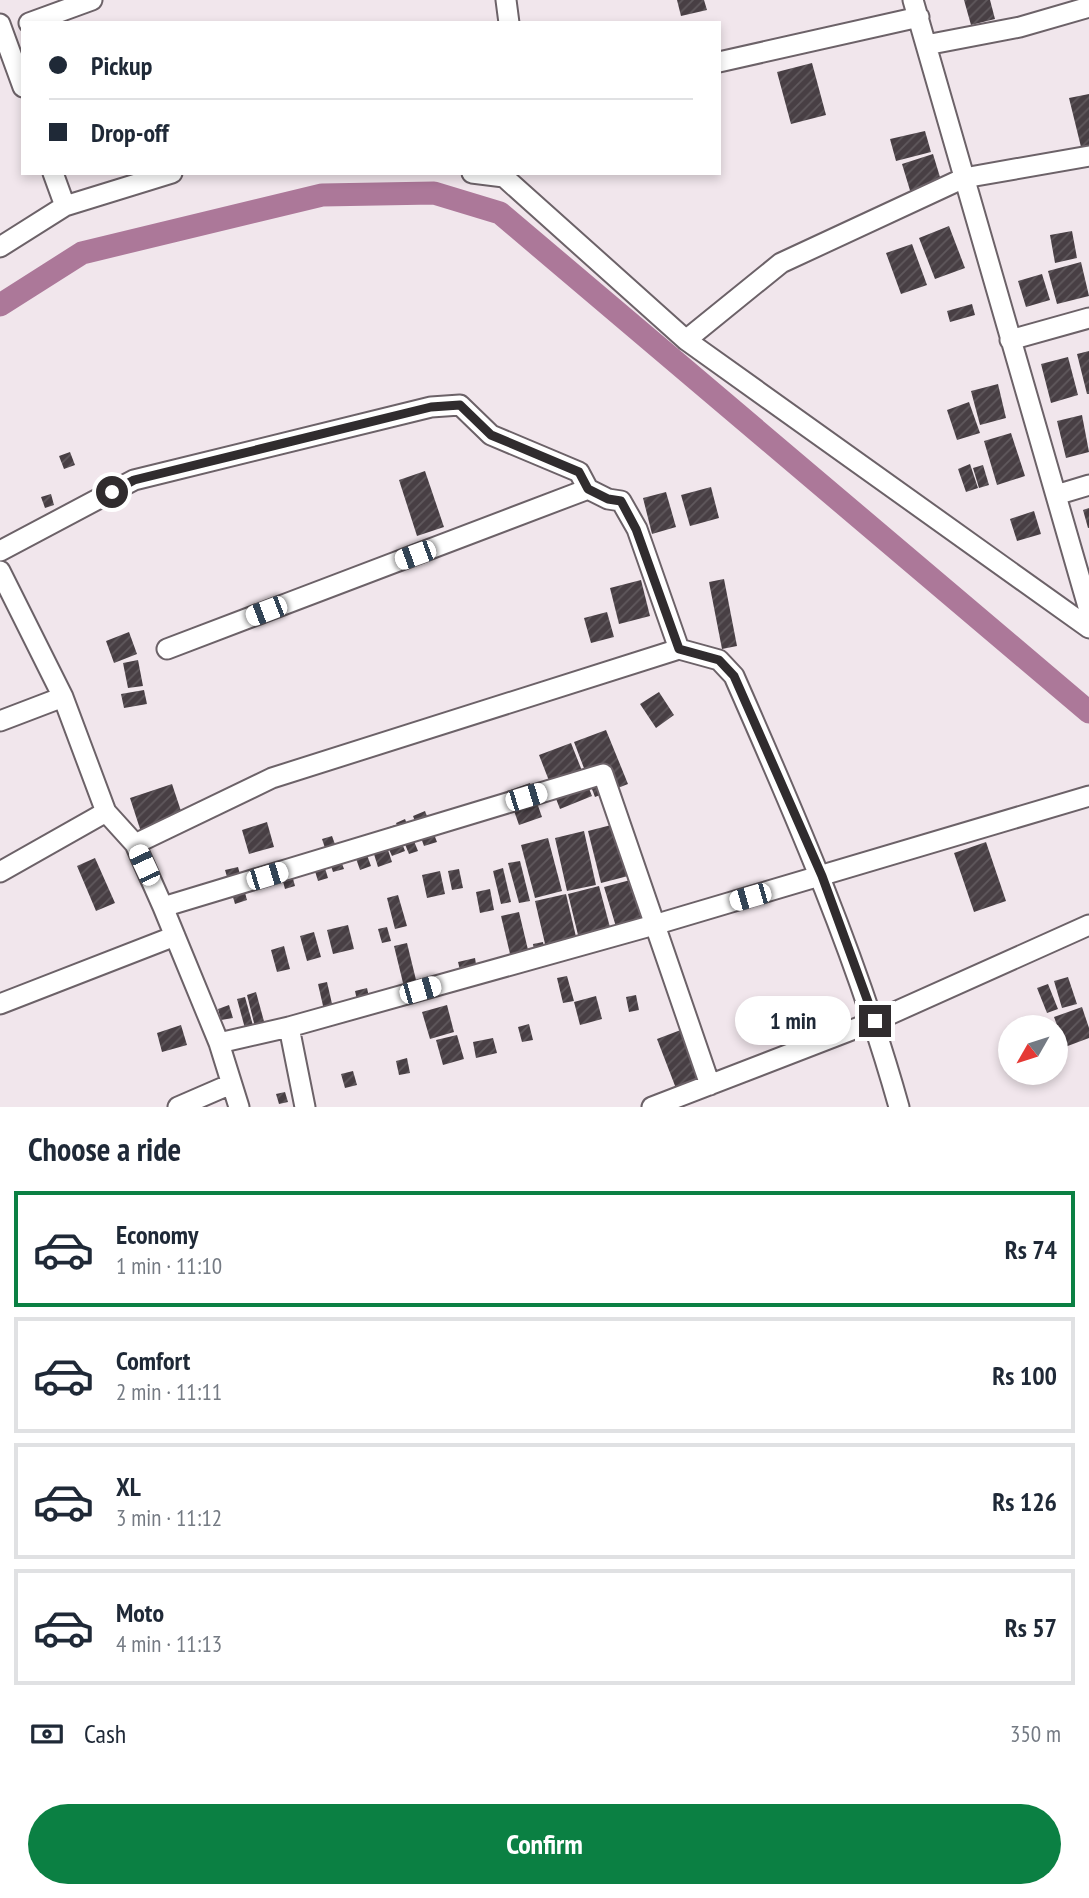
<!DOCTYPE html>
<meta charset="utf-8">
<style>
:root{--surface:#fff;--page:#f2f2f3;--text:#1f2937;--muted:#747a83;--line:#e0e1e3;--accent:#0b8043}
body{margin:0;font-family:"PT Sans Narrow",sans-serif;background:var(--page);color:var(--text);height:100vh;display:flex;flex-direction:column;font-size:26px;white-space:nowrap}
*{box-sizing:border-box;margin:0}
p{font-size:23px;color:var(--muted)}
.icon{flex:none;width:38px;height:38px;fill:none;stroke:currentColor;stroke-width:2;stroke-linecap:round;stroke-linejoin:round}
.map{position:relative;height:1107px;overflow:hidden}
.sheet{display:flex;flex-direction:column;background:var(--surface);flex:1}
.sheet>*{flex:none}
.hud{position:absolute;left:21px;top:21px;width:700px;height:154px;border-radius:0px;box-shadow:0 4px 10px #0003;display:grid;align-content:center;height:154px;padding:0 28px;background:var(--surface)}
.needle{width:46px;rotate:231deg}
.tools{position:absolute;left:998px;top:1015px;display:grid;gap:14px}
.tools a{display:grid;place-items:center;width:70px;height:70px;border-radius:50%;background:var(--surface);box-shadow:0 4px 10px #0003;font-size:35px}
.end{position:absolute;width:32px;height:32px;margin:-16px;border:9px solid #302c2e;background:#fff;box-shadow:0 0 0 4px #fff}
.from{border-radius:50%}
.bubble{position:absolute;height:49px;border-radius:24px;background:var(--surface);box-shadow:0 4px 10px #0003;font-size:23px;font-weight:800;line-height:49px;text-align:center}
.car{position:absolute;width:21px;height:42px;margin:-21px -10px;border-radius:9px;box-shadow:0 0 5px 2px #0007;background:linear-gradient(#fff 24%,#345 0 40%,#fff 0 76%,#345 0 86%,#fff 0)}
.hud b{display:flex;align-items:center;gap:24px;height:66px;font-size:26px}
.hud b+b{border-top:2px solid var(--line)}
.hud i{width:18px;height:18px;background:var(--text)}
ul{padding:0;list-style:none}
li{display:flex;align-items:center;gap:21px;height:116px;margin:0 14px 10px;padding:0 14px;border:4px solid var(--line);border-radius:0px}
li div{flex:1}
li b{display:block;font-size:26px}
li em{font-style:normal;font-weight:800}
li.on{border-color:var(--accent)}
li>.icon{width:63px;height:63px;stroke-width:1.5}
h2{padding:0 28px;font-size:32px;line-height:84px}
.pay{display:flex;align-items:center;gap:18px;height:77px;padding:0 28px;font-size:26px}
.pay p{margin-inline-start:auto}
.button{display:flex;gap:14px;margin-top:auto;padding:14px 28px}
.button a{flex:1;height:80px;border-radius:42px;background:var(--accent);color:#fff;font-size:28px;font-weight:800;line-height:80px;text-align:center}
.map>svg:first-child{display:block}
</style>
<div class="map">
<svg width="1089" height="1107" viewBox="0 0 1089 1107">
<defs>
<pattern id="building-hatch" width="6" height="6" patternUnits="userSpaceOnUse" patternTransform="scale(1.75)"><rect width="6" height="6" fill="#483f44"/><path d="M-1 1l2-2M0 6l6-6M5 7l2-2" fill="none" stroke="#60595d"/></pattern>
</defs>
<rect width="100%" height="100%" fill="#f1e6ec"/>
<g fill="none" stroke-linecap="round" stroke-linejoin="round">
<path stroke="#ac7899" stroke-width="23" d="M 0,305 L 82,253 L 322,195 L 434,193 L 500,213 L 1089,712"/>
</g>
<path fill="url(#building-hatch)" d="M 677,0 L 704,0 L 707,10 L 681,16 Z
M 964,0 L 990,0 L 995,19 L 971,25 Z
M 812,63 L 826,115 L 791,124 L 777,72 Z
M 1089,94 L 1089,149 L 1082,151 L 1069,98 Z
M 925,131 L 931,152 L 896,161 L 890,139 Z
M 933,154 L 943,187 L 912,197 L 902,164 Z
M 949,226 L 965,268 L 935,279 L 919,238 Z
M 1072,231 L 1077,258 L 1055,263 L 1050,235 Z
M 912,244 L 927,285 L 901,294 L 886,253 Z
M 1081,262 L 1089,296 L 1057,304 L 1048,271 Z
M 1042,274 L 1050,300 L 1026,307 L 1018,281 Z
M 972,304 L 975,315 L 950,322 L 947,311 Z
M 1089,351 L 1089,394 L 1087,394 L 1077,354 Z
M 1068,357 L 1078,395 L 1051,403 L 1041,364 Z
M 998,384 L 1006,418 L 980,425 L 971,391 Z
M 969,402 L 980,433 L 957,440 L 947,410 Z
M 1082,415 L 1089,452 L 1066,458 L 1057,421 Z
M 1011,433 L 1025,476 L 997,485 L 984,441 Z
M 70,452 L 75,465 L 64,469 L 59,456 Z
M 970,464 L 978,488 L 966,492 L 958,469 Z
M 983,465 L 989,485 L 979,488 L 973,468 Z
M 425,471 L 444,527 L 417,536 L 399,480 Z
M 711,487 L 719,518 L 690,526 L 681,495 Z
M 666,492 L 676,527 L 652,534 L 643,498 Z
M 51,494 L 54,505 L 45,508 L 41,497 Z
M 1089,508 L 1089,528 L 1088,528 L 1083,510 Z
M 1034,511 L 1041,534 L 1017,541 L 1010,519 Z
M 724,579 L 737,646 L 722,649 L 709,582 Z
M 641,580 L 650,616 L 619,624 L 610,588 Z
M 607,612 L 614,637 L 591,643 L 584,618 Z
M 129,632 L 137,654 L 114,663 L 106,641 Z
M 138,660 L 143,686 L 128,688 L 123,663 Z
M 144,690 L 147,704 L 124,708 L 121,694 Z
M 659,692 L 674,715 L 656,728 L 640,704 Z
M 606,730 L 628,784 L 595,797 L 574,742 Z
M 571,743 L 592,796 L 560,809 L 539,755 Z
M 530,783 L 542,817 L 519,825 L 507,791 Z
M 172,784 L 183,817 L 141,832 L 130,798 Z
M 425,811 L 437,842 L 424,846 L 413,816 Z
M 405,819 L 418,851 L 409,854 L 396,823 Z
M 267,822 L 274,847 L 249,854 L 242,830 Z
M 619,823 L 632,875 L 601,883 L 588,831 Z
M 395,825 L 405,851 L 392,856 L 385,841 L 392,862 L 378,867 L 368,835 Z
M 584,831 L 596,885 L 567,891 L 555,838 Z
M 332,836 L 344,869 L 333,872 L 322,839 Z
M 548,838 L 562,891 L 535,898 L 521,845 Z
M 986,842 L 1006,901 L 974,912 L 954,853 Z
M 363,844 L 371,866 L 360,870 L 352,847 Z
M 95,858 L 115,903 L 96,911 L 77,866 Z
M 520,861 L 530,901 L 519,903 L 508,863 Z
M 324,865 L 328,878 L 318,881 L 314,868 Z
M 238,867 L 247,900 L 235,904 L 225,870 Z
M 503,868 L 511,902 L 501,904 L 493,871 Z
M 459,869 L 463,888 L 452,890 L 448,871 Z
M 440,871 L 445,894 L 427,898 L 422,875 Z
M 292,875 L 295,886 L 285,889 L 282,878 Z
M 634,879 L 646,921 L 617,930 L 604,887 Z
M 599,886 L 611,931 L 579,939 L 568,894 Z
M 490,889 L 494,910 L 480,913 L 476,892 Z
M 566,894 L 577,941 L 546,948 L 535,901 Z
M 398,895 L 407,926 L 395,929 L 387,898 Z
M 519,912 L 529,954 L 511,958 L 501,916 Z
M 348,925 L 354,949 L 333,954 L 327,930 Z
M 387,927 L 391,941 L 382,943 L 378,929 Z
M 314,932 L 321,957 L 307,961 L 300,936 Z
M 543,942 L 545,954 L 535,956 L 533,944 Z
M 407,943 L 417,984 L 404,987 L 394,946 Z
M 284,946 L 290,969 L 277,972 L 271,950 Z
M 475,958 L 477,970 L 461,974 L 458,962 Z
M 567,976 L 574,1001 L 563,1003 L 557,978 Z
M 1068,977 L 1077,1004 L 1062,1008 L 1054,981 Z
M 327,982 L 333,1008 L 324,1010 L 318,984 Z
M 1048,984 L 1058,1009 L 1047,1013 L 1037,988 Z
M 367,988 L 369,997 L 357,1000 L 355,991 Z
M 256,992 L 265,1025 L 255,1027 L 247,995 Z
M 636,995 L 639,1010 L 629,1012 L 626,997 Z
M 596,996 L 602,1019 L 580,1025 L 574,1002 Z
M 245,997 L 254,1029 L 246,1032 L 237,999 Z
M 229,1005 L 233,1018 L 221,1020 L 218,1009 Z
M 447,1005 L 454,1032 L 430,1039 L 422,1012 Z
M 1082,1007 L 1089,1028 L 1089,1038 L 1065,1047 L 1054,1017 Z
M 529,1024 L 533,1040 L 522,1042 L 518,1027 Z
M 181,1025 L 187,1045 L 162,1052 L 157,1033 Z
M 686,1028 L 706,1080 L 677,1091 L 657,1039 Z
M 457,1035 L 464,1059 L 443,1065 L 436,1040 Z
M 493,1038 L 497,1053 L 476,1058 L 473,1042 Z
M 407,1058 L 410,1073 L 399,1075 L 396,1061 Z
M 353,1071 L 357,1085 L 345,1088 L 341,1074 Z
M 285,1092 L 288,1102 L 279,1104 L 276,1094 Z"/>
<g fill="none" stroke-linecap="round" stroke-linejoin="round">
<g stroke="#6c6268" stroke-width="23">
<path id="street" d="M 506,0 L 509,23
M 913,0 L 1089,610
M 29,23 L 92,0
M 0,24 L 23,87
M 926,45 L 1020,27 L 1089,7
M 719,62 L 919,17
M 53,173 L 65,206
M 472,173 L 504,177 L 686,340 L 1089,628
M 0,247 L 65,206 L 172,173
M 686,340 L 781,263 L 964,178 L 1089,156
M 1010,340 L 1089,318
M 1056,495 L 1089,485
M 0,551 L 134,480 L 431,407 L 460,405 L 491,435 L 579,472 L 588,489 L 608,499 L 621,501 L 637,529 L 679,649
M 0,571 L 63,697 L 106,812 L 135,844 L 163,907 L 219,1043 L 239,1107
M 167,649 L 588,489
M 0,721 L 63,697
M 135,844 L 272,778 L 679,649 L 719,660 L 734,676 C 797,819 857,957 899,1107
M 0,872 L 106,812
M 163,907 L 603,774 L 710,1085
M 0,1004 L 175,936
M 289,1027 L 305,1107
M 219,1043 L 289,1027 L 654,925 L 1089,796
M 178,1107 L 231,1084
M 652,1107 L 875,1021 L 1089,925"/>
</g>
<use href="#street" stroke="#fff" stroke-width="19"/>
</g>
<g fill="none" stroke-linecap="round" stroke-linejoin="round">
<path stroke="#302c2e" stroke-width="9" d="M 112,492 L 134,480 L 431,407 L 460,405 L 491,435 L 579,472 L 588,489 L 608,499 L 621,501 L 636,529 L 679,649 L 719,660 L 734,676 L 822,876 L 875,1021"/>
</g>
</svg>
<div class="tools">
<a><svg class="needle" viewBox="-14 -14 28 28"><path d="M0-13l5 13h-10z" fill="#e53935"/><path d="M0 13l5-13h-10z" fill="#747a83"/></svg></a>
</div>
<i class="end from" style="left:112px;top:492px"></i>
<i class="end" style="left:875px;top:1021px"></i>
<div class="bubble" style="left:735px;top:996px;width:116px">1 min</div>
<i class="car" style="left:415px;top:555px;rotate:250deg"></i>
<i class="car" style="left:266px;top:611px;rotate:249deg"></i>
<i class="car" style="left:526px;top:797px;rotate:73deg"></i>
<i class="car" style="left:144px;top:865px;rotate:335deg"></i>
<i class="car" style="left:267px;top:876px;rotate:73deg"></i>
<i class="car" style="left:750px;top:897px;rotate:254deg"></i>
<i class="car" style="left:420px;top:990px;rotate:74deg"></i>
<div class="hud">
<b><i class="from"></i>Pickup</b>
<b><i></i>Drop-off</b>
</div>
</div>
<section class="sheet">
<h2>Choose a ride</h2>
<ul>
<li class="on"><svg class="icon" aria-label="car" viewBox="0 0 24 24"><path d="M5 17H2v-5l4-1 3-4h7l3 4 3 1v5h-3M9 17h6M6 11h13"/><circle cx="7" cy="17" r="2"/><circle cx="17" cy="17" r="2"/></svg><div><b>Economy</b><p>1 min · 11:10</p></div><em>Rs 74</em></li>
<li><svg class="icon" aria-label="car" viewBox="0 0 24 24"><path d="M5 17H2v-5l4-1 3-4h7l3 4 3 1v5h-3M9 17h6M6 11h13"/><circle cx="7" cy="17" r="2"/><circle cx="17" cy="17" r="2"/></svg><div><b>Comfort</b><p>2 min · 11:11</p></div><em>Rs 100</em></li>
<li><svg class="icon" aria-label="car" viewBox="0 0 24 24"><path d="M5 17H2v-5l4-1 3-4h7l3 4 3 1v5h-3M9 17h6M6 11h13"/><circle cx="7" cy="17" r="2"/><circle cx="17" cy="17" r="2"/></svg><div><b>XL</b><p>3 min · 11:12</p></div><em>Rs 126</em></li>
<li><svg class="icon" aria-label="car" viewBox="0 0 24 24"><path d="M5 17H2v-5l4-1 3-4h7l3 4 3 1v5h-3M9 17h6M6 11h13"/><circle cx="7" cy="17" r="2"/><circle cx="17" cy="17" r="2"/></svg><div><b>Moto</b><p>4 min · 11:13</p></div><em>Rs 57</em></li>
</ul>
<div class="pay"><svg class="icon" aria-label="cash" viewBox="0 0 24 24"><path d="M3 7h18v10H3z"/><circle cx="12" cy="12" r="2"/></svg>Cash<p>350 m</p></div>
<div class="button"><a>Confirm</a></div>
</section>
